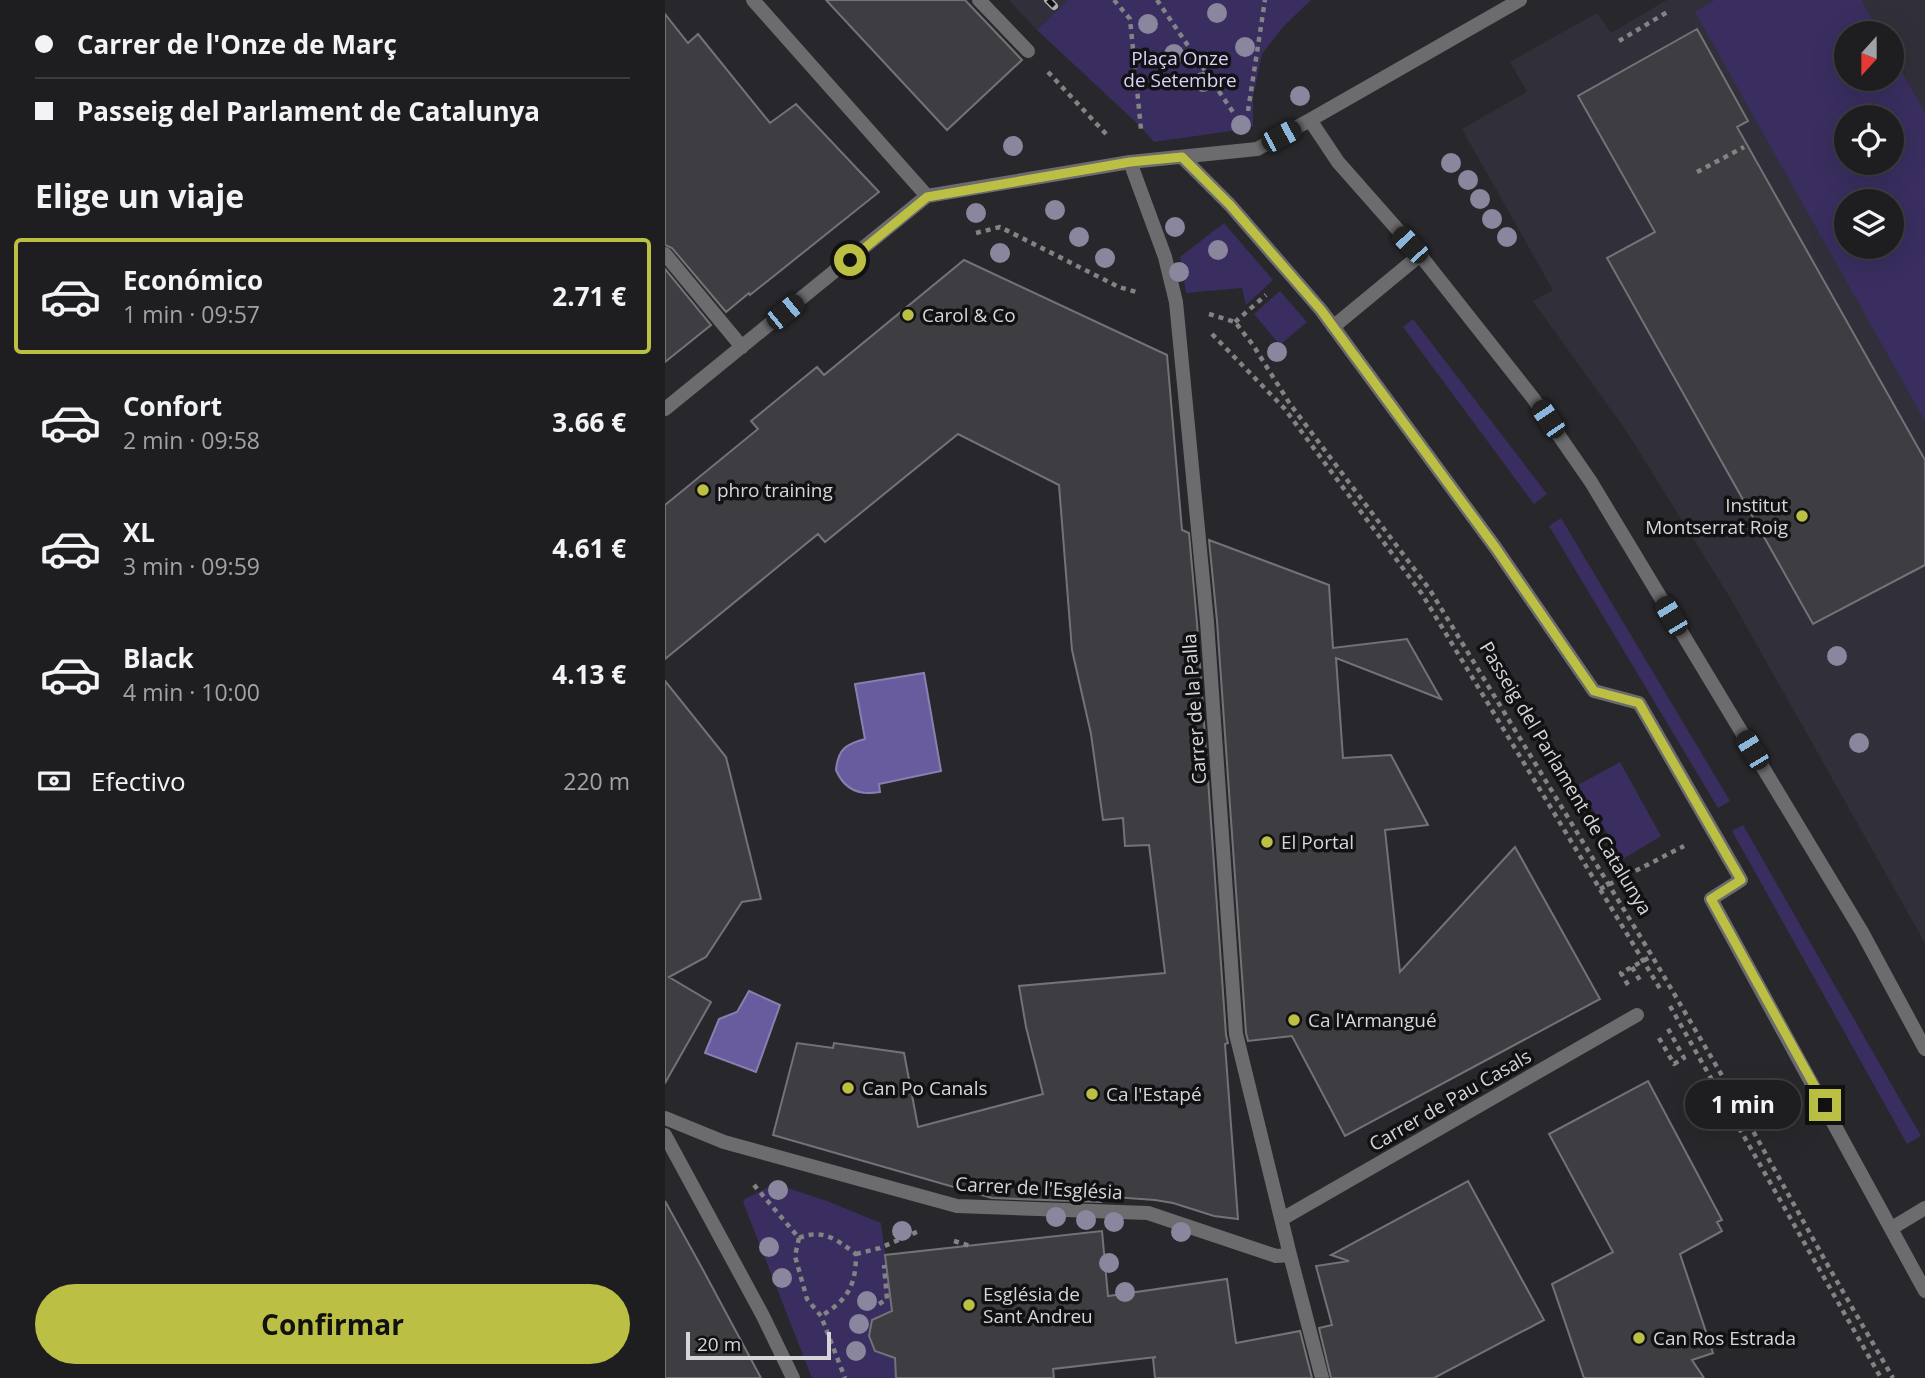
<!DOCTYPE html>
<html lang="es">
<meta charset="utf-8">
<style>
:root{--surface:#1e1e21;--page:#26272a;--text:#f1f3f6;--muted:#a1a2a5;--line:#3c3c3f;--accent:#bbc045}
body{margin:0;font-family:"Open Sans",sans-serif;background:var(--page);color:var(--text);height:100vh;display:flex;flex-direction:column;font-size:26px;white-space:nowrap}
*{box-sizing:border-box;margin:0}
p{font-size:23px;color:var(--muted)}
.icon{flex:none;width:38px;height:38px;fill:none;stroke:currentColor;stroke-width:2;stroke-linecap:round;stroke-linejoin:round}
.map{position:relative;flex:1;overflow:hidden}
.sheet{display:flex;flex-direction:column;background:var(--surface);width:665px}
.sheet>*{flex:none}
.guide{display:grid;align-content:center;height:154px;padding:0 35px;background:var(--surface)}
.needle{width:46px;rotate:201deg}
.fabs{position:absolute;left:1169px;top:21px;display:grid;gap:14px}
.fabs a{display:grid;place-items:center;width:70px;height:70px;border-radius:50%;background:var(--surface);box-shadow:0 7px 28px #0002,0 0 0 2px var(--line);font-size:35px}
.scale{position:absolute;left:21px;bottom:18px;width:145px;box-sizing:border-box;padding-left:7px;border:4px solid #d6d5d8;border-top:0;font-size:19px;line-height:24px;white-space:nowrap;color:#d6d5d8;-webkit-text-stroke:5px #111113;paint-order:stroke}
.end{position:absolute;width:32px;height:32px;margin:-16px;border:9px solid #bbc045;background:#111;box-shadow:0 0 0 4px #111}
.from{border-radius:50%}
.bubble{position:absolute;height:49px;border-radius:24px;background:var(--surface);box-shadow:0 7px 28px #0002,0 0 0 2px var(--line);font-size:23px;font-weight:700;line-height:49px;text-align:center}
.car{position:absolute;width:21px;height:42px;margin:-21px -10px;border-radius:9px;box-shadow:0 0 5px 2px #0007;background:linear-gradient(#222 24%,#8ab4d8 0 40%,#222 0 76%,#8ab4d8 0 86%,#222 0)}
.guide b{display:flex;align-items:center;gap:24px;height:66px;font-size:26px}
.guide b+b{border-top:2px solid var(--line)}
.guide i{width:18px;height:18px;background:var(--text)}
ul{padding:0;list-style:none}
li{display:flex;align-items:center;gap:21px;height:116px;margin:0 14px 10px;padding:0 21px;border:4px solid transparent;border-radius:7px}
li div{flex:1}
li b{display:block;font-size:26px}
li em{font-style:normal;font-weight:700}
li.current{border-color:var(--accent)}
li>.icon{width:63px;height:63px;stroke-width:1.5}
h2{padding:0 35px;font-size:32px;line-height:84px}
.pay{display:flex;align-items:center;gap:18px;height:77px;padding:0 35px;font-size:26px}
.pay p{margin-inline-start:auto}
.primary-button{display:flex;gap:14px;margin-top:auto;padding:14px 35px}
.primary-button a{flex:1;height:80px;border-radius:42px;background:var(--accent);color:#111;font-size:28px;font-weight:700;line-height:80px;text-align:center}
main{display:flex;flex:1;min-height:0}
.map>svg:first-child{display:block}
</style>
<main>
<section class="sheet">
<div class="guide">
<b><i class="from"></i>Carrer de l'Onze de Març</b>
<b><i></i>Passeig del Parlament de Catalunya</b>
</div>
<h2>Elige un viaje</h2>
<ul>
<li class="current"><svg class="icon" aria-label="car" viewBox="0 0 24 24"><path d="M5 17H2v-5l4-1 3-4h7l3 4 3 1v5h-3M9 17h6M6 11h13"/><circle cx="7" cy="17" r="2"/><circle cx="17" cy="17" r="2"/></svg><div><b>Económico</b><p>1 min · 09:57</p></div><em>2.71 €</em></li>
<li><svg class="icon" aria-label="car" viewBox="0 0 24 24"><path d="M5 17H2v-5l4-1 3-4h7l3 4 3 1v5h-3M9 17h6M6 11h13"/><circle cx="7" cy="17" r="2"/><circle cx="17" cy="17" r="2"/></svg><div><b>Confort</b><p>2 min · 09:58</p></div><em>3.66 €</em></li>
<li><svg class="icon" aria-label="car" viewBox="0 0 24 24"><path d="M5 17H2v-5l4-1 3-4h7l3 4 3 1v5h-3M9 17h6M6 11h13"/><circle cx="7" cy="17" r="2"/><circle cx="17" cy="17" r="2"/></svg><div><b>XL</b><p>3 min · 09:59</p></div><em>4.61 €</em></li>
<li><svg class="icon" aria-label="car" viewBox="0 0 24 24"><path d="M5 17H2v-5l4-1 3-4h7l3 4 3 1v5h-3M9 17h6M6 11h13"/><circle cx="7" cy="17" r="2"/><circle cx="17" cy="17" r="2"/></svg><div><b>Black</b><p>4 min · 10:00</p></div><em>4.13 €</em></li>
</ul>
<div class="pay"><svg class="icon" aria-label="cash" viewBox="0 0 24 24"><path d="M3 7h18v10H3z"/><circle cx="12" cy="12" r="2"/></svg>Efectivo<p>220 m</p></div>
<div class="primary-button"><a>Confirmar</a></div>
</section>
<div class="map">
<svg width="1260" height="1378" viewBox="0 0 1260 1378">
<rect width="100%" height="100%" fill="#28282c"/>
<path fill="#31303a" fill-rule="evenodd" d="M 344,0 L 403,0 L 372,30 Z
M 1002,0 L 1260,0 L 1260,943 L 1066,599 L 962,432 L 868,301 L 888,290 L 797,129 L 862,92 L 845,62 L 932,13 L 946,33 ZM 1181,33 L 1227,33 L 1227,79 L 1181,79 ZM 1181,117 L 1227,117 L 1227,163 L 1181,163 ZM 1181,201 L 1227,201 L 1227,247 L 1181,247 Z"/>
<path fill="#392e5f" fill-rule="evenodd" d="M 403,0 L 646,0 L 618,27 L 597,54 L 588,97 L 588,126 L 573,130 L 489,142 L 476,127 L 372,30 Z
M 1050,0 L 1196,0 L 1215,33 L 1181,33 L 1181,79 L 1227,79 L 1227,54 L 1260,113 L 1260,421 L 1030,12 ZM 1181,117 L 1227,117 L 1227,163 L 1181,163 ZM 1181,201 L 1227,201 L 1227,247 L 1181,247 Z
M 559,223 L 608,280 L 581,305 L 577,288 L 521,293 L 515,257 Z
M 615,291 L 642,322 L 615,345 L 589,314 Z
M 748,319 L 882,494 L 869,504 L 738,327 Z
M 896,518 L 1065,801 L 1053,808 L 884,526 Z
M 955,762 L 996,836 L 958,859 L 913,785 Z
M 1078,825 L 1256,1136 L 1242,1144 L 1067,831 Z
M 110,1184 L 162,1201 L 216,1223 L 227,1310 L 207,1320 L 210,1351 L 230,1358 L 231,1378 L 147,1378 L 78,1202 L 80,1199 Z"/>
<path fill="#685b9e" stroke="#8980af" stroke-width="2" d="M 259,673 L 276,771 L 214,784 L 215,792 C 194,796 179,789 171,770 C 173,749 181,744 200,739 L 190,684 Z
M 84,991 L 115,1005 L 91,1072 L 40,1053 L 54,1019 L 72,1012 Z"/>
<path fill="#3e3e42" stroke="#737277" stroke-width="2" d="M 161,0 L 300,0 L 357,60 L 282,130 Z
M 0,14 L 23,43 L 33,34 L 105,123 L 131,104 L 214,192 L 85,295 L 84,293 L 61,312 L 7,248 L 0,245 Z
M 1032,29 L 1083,121 L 1072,127 L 1260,460 L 1260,565 L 1148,624 L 942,258 L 990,232 L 913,96 Z
M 299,260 L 502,355 L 517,530 L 524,533 L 532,623 L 561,1035 L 563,1043 L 560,1044 L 573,1219 L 549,1216 L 508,1203 L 490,1200 L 435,1196 L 436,1202 L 327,1198 L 108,1135 L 132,1043 L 168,1048 L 169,1043 L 239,1053 L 253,1127 L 378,1094 L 361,1027 L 354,986 L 500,973 L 484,845 L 460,846 L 458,818 L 438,820 L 426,734 L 407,650 L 394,485 L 293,434 L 160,542 L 153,534 L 0,659 L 0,505 L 93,429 L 86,421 L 152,367 L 159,375 Z
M 0,269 L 46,325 L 0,362 Z
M 544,540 L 664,585 L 668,648 L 742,639 L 776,699 L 671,658 L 678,758 L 726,755 L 763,825 L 720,830 L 735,972 L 850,847 L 935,999 L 680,1136 L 627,1036 L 583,1041 L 581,1033 L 552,621 Z
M 0,681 L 61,757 L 96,899 L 77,902 L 41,957 L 4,977 L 46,1002 L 0,1083 Z
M 983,1081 L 1057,1220 L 1052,1222 L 1057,1231 L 1015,1254 L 1048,1353 L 1027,1360 L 1039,1378 L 919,1378 L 887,1284 L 948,1252 L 884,1134 Z
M 803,1181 L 879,1320 L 769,1378 L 666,1378 L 654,1328 L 667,1325 L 651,1266 L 684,1261 L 666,1255 Z
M 0,1201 L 37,1268 L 96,1378 L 0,1378 Z
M 437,1231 L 443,1296 L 562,1279 L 571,1343 L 635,1331 L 647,1378 L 490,1378 L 488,1358 L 491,1357 L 388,1369 L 389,1378 L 231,1378 L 230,1358 L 210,1351 L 204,1336 L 207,1320 L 227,1311 L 220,1255 Z"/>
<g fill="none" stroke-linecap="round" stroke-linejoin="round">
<path stroke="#838386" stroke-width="4.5" stroke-dasharray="5 5" stroke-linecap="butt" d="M 449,0 L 465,19 L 476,129
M 492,0 L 570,115
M 954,41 L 1004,11
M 383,72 L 442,135
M 583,111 L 600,0
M 1032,172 L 1079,147
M 311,233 L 335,227 L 454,287 L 475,293
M 544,314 L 570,322 L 588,345 L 625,404 L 765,590 L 987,956 L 1059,1079 L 1166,1271 L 1228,1378
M 570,322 L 601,295
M 547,334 L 619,408 L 757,594 L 997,992
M 935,889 L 1019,846
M 967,967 L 977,984
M 963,985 L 956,973 L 987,956
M 1005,1006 L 1216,1378
M 994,1038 L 1009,1064 L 1019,1058 L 1001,1025
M 89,1185 L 134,1238
M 134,1238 L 130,1256 L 142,1299 L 156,1316 L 180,1378
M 134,1238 C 158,1228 172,1240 191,1254 C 191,1285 183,1300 156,1316
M 289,1241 L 305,1246
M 191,1254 L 215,1248 L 254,1231
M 214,1304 L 222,1299 L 219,1265"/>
<path stroke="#6c6b6d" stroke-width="14" d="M 88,0 L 262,196
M 314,0 L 363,51
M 465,162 L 500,257 L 511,302 L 542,622 L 571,1034 L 625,1255 L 657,1378
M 0,1118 L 59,1142 L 292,1206 L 483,1213 L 611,1256 L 625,1255
M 0,1135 L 98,1316 L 128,1378
M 617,1219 L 972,1015"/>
<path stroke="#6c6b6d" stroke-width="14" d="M 645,120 L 673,162 L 755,255 L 868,398 L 926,482 L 1197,932 L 1260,1049
M 517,157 L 565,205 L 656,310 L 830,547 L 929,691 L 974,703 L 1076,880 L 1046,899 L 1260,1291
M 0,254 L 77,347
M 668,327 L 755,255
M 0,409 L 262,196 L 465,162 L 592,149 L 645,120 L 855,0
M 1227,1228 L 1260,1208"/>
<g stroke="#b0afb2" stroke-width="8">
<path id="rail" d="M 383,0 L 389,6"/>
</g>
<use href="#rail" stroke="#111113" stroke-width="5" stroke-dasharray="16" stroke-linecap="butt"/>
</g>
<g fill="#89869d">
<circle cx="552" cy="13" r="10"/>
<circle cx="483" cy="24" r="10"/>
<circle cx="580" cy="47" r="10"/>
<circle cx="509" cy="54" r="10"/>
<circle cx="538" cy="82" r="10"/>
<circle cx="635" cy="96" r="10"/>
<circle cx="576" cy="125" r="10"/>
<circle cx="348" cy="146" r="10"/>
<circle cx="786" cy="163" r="10"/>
<circle cx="803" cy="180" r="10"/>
<circle cx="815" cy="199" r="10"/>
<circle cx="390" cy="210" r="10"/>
<circle cx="311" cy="213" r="10"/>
<circle cx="827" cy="219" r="10"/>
<circle cx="510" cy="227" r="10"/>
<circle cx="414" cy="237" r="10"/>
<circle cx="842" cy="237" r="10"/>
<circle cx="553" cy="250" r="10"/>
<circle cx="335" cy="253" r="10"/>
<circle cx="440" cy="258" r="10"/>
<circle cx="514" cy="272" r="10"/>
<circle cx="612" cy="352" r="10"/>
<circle cx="1172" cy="656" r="10"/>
<circle cx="1194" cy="743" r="10"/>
<circle cx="113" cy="1190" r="10"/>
<circle cx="391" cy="1217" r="10"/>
<circle cx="421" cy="1220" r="10"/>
<circle cx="449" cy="1222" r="10"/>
<circle cx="237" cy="1231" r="10"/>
<circle cx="516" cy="1232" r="10"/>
<circle cx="104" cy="1247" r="10"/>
<circle cx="444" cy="1263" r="10"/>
<circle cx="117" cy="1278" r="10"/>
<circle cx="460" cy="1292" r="10"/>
<circle cx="202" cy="1301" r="10"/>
<circle cx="194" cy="1324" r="10"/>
<circle cx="191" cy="1351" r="10"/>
</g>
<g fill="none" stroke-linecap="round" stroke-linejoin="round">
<path stroke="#bbc045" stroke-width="9" d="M 185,260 L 262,197 L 465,162 L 517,157 L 565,205 L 656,310 L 830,547 L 929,691 L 974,703 L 1076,880 L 1046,899 L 1160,1105"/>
</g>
<g fill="#bbc045" stroke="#111113" stroke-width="2.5">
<circle cx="243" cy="315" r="7"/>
<circle cx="38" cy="490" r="7"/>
<circle cx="1137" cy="516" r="7"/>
<circle cx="602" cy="842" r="7"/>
<circle cx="629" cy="1020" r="7"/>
<circle cx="183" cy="1088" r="7"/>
<circle cx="427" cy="1094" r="7"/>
<circle cx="304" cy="1305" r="7"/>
<circle cx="974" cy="1338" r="7"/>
</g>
<g text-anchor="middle" stroke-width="7" stroke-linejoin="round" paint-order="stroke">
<g font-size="19" fill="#d8d2f9" stroke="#111113">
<text x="515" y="65">Plaça Onze<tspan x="515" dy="22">de Setembre</tspan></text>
</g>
<g font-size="19" fill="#d6d5d8" stroke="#111113" text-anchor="start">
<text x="257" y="322">Carol &amp; Co</text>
<text x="52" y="497">phro training</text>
<text x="1123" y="512" text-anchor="end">Institut<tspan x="1123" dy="22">Montserrat Roig</tspan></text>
<text x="616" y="849">El Portal</text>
<text x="643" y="1027">Ca l'Armangué</text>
<text x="197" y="1095">Can Po Canals</text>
<text x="441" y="1101">Ca l'Estapé</text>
<text x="318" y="1301">Església de<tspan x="318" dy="22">Sant Andreu</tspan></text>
<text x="988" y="1345">Can Ros Estrada</text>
</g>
<g font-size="19" fill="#d6d5d8" stroke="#111113">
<text transform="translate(529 709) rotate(-94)" y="7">Carrer de la Palla</text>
<text transform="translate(901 778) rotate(59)" y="7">Passeig del Parlament de Catalunya</text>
<text transform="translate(785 1100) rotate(-30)" y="7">Carrer de Pau Casals</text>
<text transform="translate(374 1188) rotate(3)" y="7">Carrer de l'Església</text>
</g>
</g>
</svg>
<div class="fabs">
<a><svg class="needle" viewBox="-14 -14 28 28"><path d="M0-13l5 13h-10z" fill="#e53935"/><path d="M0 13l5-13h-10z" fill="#a1a2a5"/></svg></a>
<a><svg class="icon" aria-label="locate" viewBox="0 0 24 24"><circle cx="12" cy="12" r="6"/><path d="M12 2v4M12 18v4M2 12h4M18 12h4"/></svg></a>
<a><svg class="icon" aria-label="layers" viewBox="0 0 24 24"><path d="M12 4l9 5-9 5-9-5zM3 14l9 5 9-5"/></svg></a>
</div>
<div class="scale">20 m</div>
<i class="end from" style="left:185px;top:260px"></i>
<i class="end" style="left:1160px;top:1105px"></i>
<div class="bubble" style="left:1020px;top:1080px;width:116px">1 min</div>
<i class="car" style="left:616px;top:136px;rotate:62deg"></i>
<i class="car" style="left:745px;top:245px;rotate:317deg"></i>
<i class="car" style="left:120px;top:312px;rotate:51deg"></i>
<i class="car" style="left:883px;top:419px;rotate:326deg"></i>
<i class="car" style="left:1006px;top:616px;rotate:329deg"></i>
<i class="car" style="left:1087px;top:750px;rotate:329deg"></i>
</div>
</main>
